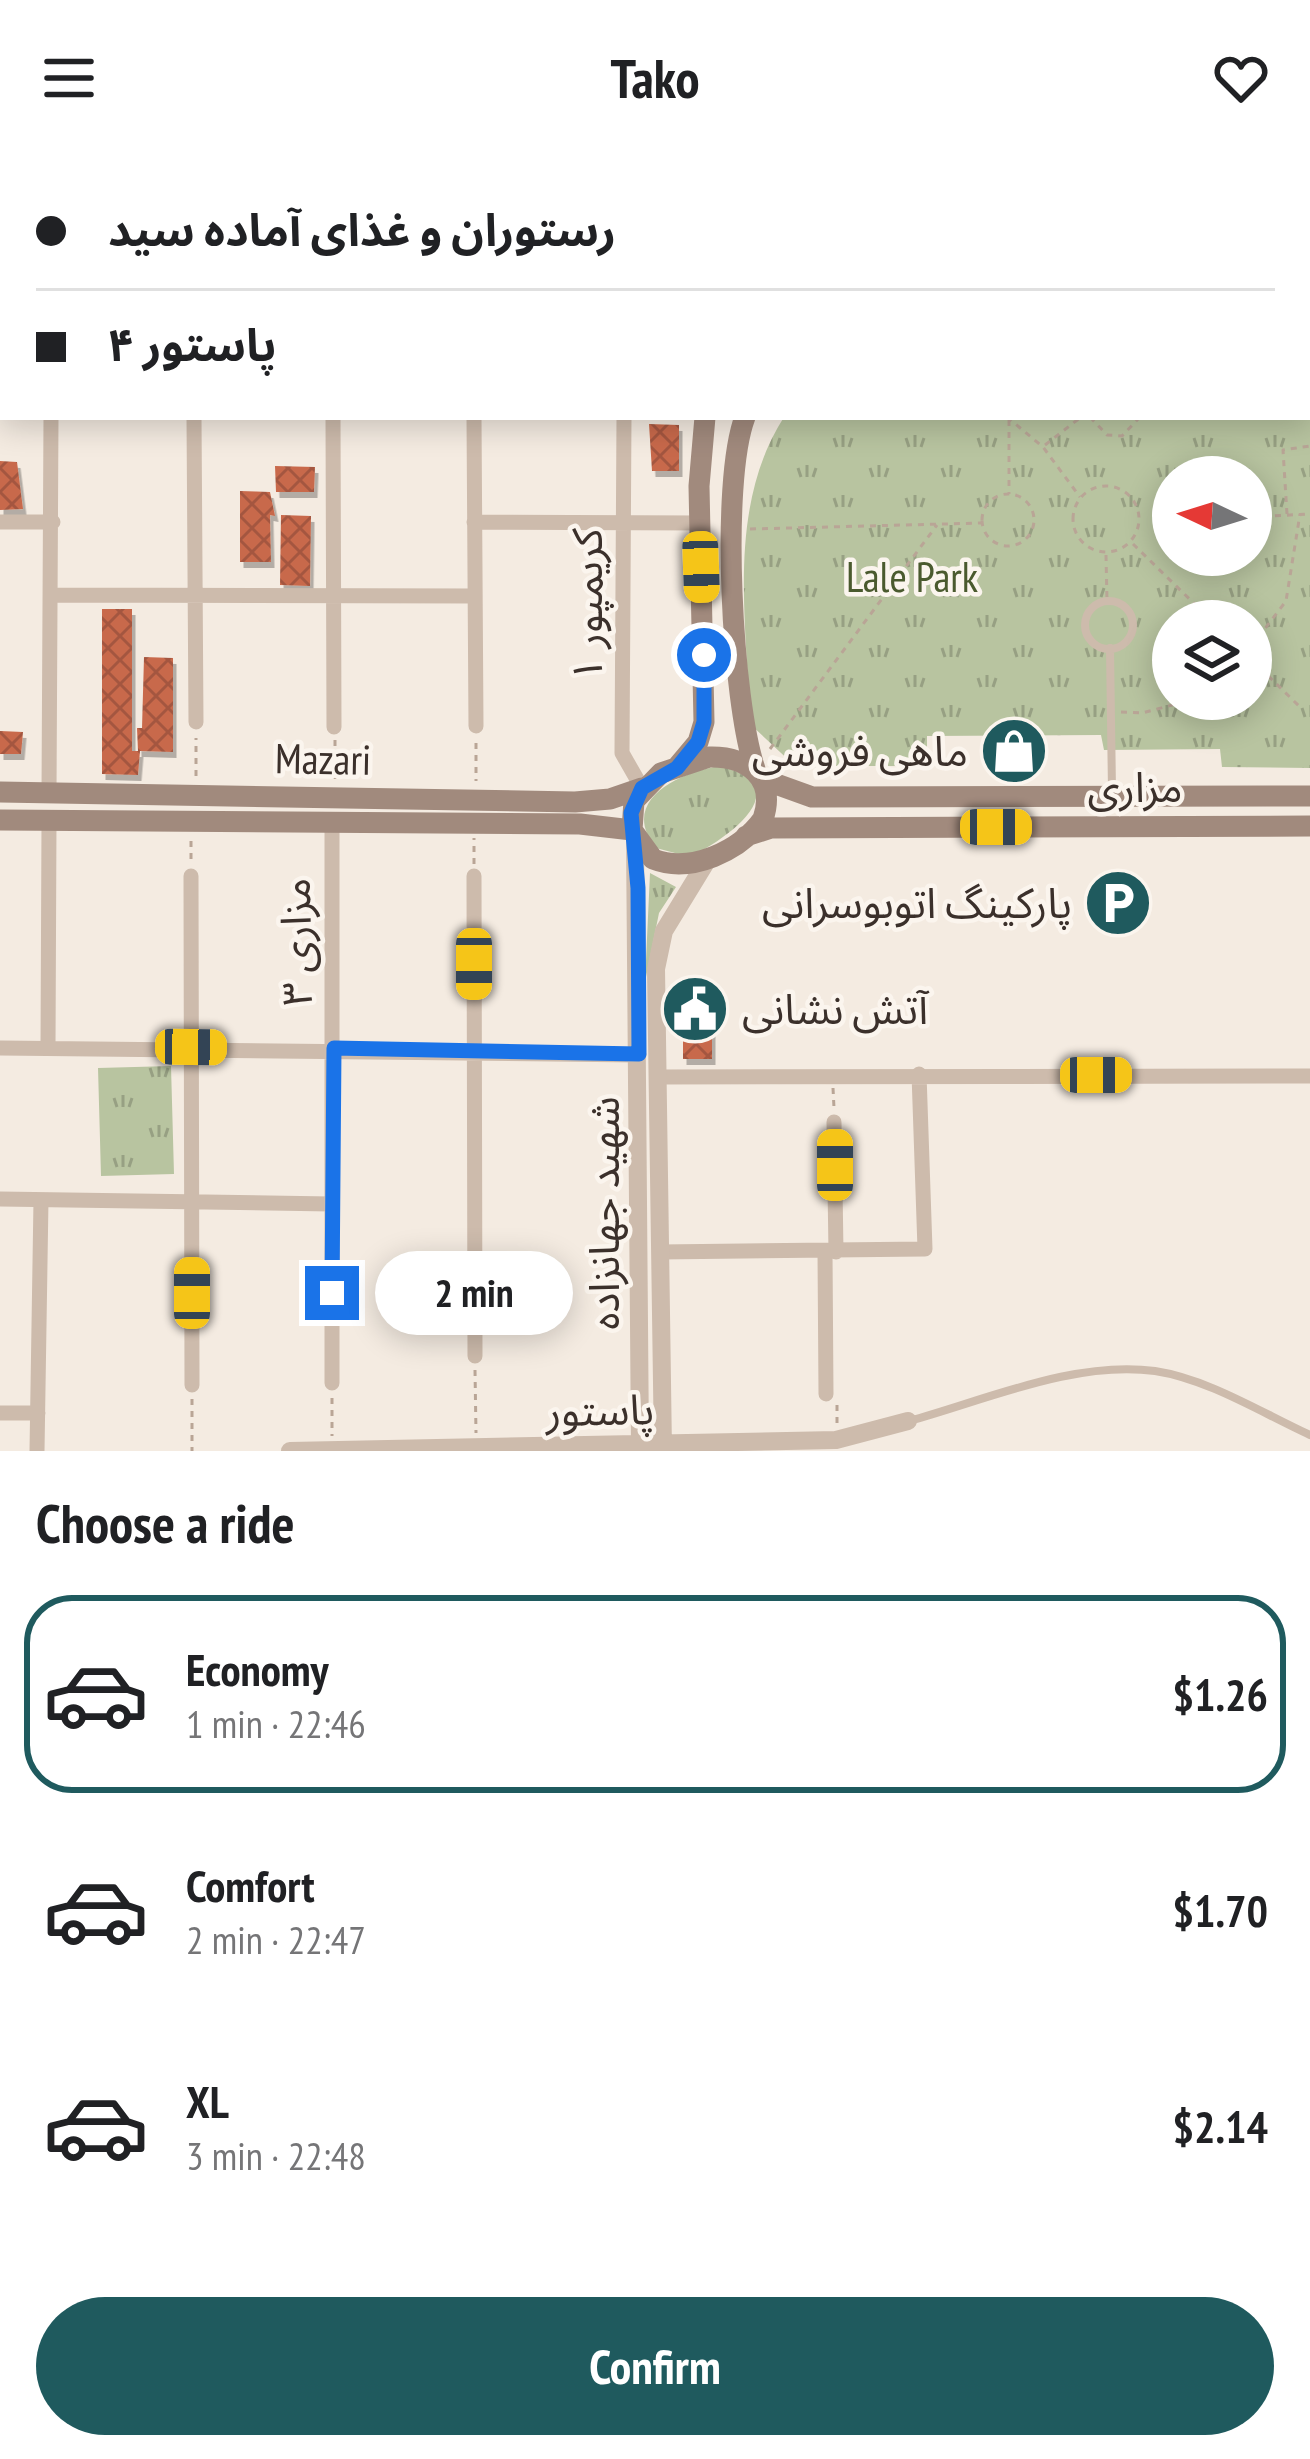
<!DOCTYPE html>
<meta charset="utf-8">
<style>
:root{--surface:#fff;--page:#f2f2f2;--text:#202124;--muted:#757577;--line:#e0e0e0;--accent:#1f5a5e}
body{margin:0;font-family:"PT Sans Narrow","Noto Sans Arabic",sans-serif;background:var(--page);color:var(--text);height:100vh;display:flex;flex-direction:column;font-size:45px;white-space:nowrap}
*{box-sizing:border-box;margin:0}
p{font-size:39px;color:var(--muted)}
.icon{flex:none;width:66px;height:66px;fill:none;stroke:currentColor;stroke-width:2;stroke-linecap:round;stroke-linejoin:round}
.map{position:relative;height:1295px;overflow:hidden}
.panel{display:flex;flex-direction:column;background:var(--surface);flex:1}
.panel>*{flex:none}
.top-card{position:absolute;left:0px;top:0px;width:1311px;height:264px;box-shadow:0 6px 30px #0003;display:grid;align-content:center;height:264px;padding:0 36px;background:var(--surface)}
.needle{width:78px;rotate:274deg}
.buttons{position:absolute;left:1152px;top:300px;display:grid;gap:24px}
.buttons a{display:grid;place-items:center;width:120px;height:120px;border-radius:50%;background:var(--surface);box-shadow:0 6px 30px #0003;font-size:60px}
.end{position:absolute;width:54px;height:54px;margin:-27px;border:15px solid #1a73e8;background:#fff;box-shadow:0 0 0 6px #fff}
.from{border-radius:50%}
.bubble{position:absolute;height:84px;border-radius:42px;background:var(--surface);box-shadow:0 6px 30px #0003;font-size:39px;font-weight:700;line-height:84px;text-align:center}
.car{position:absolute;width:36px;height:72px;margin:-36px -18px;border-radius:15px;box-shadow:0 0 9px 3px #0007;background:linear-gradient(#f5c518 24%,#345 0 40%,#f5c518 0 76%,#345 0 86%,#f5c518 0)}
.top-card b{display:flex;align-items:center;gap:42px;height:114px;font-size:45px}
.top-card b+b{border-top:3px solid var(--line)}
.top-card i{width:30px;height:30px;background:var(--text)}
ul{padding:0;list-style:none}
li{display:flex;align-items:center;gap:36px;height:198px;margin:0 24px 18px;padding:0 12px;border:6px solid transparent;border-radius:48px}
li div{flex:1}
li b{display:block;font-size:45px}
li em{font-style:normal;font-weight:700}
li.current{border-color:var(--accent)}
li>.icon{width:108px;height:108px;stroke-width:1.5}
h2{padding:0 36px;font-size:54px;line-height:144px}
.cta{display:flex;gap:24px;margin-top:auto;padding:24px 36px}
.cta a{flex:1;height:138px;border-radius:72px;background:var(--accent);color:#fff;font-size:48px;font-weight:700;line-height:138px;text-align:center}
header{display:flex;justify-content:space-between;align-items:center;height:156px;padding:0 36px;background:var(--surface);font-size:54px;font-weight:700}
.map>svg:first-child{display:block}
</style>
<header><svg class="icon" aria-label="menu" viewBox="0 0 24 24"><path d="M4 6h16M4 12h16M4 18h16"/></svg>Tako<svg class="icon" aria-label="heart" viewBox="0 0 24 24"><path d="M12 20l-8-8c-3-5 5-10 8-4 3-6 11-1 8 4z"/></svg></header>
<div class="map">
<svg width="1310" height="1295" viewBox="0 0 1310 1295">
<defs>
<pattern id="grass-tufts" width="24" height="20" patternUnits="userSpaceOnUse" patternTransform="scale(3)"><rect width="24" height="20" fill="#b8c4a0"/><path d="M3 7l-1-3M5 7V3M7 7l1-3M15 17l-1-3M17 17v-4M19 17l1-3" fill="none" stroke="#97a083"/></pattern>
<pattern id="building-cross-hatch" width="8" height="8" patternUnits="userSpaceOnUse" patternTransform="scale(3)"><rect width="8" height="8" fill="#c8694b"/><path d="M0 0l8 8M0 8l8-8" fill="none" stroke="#a4573f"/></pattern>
<filter id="shadow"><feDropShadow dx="3.5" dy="6" stdDeviation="0" flood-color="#0004"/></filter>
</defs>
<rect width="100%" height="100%" fill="#f4ebe1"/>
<path fill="url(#grass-tufts)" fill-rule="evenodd" d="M 1119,0 L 1310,0 L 1310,612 L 1222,611 L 1220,593 L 1104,594 L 1101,579 L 927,580 L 927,610 L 795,610 L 750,568 C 747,465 726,352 784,261 L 1308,261 L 1308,3 L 1115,3 ZM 1173,321 L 1251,321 L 1251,399 L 1173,399 ZM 1173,465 L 1251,465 L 1251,543 L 1173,543 Z
M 720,610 C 801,631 727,683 690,701 L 656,692 C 618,645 679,616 720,610 Z
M 650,717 L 676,731 L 659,757 L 645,826 Z
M 171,910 L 174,1018 L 101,1020 L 98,912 Z"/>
<path fill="url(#building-cross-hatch)" filter="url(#shadow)" d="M 649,268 L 679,269 L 679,315 L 652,315 Z
M 0,305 L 17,306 L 23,353 L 0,354 Z
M 275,310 L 315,311 L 314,336 L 276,336 Z
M 240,335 L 270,336 L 275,360 L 270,359 L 271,406 L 240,406 Z
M 281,359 L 311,360 L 310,430 L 280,429 Z
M 102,453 L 132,453 L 132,595 L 138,595 L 137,572 L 142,572 L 144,501 L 173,502 L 173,596 L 140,595 L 138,619 L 102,618 Z
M 0,575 L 23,576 L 21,598 L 0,598 Z
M 683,836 L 712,836 L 712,903 L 683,903 Z"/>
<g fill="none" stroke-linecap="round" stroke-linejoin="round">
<path stroke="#b9a596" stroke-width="3" stroke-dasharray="6 6" stroke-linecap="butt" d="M 1199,3 L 1204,0
M 1308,88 L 1310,88
M 1308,158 L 1310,157
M 1007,261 L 1043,291 L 1080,341
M 1090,261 L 1107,279 L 1122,280 L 1140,261
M 1009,264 L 1009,338
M 1045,289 L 1081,261
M1073 363a33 33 0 1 1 66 0a33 33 0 1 1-66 0Z
M982 364a26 26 0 1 1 52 0a26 26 0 1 1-52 0Z
M 1287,358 L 1283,294 L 1310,290
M 1251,361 L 1310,358
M 750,373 L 982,367
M 1133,388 L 1212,465
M 1106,399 L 1107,445
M 1251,491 L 1286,445 L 1300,358
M 1251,503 L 1300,551
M 1121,556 L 1142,557 L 1195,543
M 335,584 L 335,623
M 476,587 L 476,625
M 770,593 L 937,369
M 196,620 L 196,582
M 191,685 L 191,706
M 474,708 L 474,682
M 833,932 L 834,952
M 475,1214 L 476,1277
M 332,1242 L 332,1280
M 192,1243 L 192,1295
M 837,1267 L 837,1246"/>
<path stroke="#cdbbac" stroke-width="8" d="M1085 469a24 24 0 1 1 48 0a24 24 0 1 1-48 0Z
M 1110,492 L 1112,635
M 909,1265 C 986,1244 1075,1204 1155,1215 C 1208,1223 1262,1257 1310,1279"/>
<path stroke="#cdbbac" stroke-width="15" d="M 107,3 L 107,0
M 260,3 L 261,0
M 427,3 L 427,0
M 571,3 L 572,0
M 752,3 L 753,0
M 892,3 L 892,0
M 194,261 L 196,566
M 333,261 L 334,571
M 474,261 L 476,570
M 624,261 L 622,597 L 642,632
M 0,366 L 53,366
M 474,366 L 700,367
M 53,439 L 475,440
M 49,637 L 51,261
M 332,667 L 332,1227
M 191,720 L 192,1229
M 474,720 L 475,1200
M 0,892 L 639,899
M 48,892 L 49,665
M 659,921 L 1310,920
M 834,966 L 836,1096
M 0,1043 L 331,1048
M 660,1096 L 925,1093 L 919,918
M 825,1096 L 826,1238
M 0,1257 L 38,1257
M 37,1295 L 41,1044"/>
<path stroke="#cdbbac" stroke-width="18" d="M 0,76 L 3,76
M 635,681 L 640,1290
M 290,1295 L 836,1284 L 908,1265
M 663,1295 L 656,813 L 664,775 L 708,703"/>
<path stroke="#a18a7d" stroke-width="21" d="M 998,3 L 1002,0
M 1055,3 L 1059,0
M 745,261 C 720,327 732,545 755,613
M 709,601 C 747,600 777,622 763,663 C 740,695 691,718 653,703 L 632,674 L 634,645 L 661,617 Z
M 677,611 L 698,586 L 704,566 L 699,330 L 705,261
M 762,623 L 812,641 L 1310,640
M 0,636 L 575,646 L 610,643 L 642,632
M 0,664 L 580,668 L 632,674
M 746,680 L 771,672 L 1310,670"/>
</g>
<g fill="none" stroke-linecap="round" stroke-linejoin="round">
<path stroke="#1a73e8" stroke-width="15" d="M 332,1137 L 334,892 L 639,898 L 638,732 L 631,657 L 642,632 L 677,612 L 698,586 L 704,566 L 704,499"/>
</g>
<defs>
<g id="shop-disc" transform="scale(3.45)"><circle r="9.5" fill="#1f5a5e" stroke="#fbf5ee"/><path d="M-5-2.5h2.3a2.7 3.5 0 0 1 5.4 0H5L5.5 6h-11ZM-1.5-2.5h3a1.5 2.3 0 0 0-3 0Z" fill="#fff"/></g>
<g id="parking-disc" transform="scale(3.45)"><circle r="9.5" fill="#1f5a5e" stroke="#fbf5ee"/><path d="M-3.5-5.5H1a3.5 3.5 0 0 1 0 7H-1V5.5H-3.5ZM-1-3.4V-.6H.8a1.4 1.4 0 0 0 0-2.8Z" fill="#fff"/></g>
<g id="civic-disc" transform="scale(3.45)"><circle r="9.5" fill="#1f5a5e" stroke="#fbf5ee"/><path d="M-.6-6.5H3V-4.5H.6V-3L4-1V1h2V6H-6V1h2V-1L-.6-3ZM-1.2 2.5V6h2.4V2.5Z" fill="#fff"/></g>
</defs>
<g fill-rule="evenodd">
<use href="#shop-disc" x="1014" y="595"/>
<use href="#parking-disc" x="1118" y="747"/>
<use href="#civic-disc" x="695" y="853"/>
</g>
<g text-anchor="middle" stroke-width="9" stroke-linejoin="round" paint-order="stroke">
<g font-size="42" fill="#4a5a2e" stroke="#fbf5ee">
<text x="912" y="436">Lale Park</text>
</g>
<g font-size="42" fill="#3b302b" stroke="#fbf5ee">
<text transform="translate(587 449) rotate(-90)" y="15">کریمپور ۱</text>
<text transform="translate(323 603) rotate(1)" y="15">Mazari</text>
<text x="1135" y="646">مزاری</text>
<text transform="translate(296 786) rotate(-91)" y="15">مزاری ۳</text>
<text transform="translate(604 1057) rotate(-90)" y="15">شهید جهانزاده</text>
<text transform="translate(600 1254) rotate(-1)" y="15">پاستور</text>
</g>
<g font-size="42" fill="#3b302b" stroke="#fbf5ee" text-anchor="end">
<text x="968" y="610">ماهی فروشی</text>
<text x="1072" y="762">پارکینگ اتوبوسرانی</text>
<text x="742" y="868" text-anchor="start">آتش نشانی</text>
</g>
</g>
</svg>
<div class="buttons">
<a><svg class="needle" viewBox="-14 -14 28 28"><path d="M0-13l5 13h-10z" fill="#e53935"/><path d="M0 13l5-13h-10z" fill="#757577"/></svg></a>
<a><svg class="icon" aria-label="layers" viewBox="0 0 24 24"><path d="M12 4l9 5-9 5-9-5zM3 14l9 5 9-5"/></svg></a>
</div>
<i class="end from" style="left:704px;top:499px"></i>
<i class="end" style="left:332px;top:1137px"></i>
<div class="bubble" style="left:375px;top:1095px;width:198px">2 min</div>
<i class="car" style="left:701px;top:411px;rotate:178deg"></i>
<i class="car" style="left:996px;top:671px;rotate:90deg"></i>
<i class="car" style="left:474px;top:808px;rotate:180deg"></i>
<i class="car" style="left:191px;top:891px;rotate:91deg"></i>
<i class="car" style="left:1096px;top:919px;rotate:90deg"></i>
<i class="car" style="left:835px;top:1009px;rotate:0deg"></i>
<i class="car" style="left:192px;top:1137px;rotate:0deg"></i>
<div class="top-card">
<b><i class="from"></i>رستوران و غذای آماده سید</b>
<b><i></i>پاستور ۴</b>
</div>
</div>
<section class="panel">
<h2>Choose a ride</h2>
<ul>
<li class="current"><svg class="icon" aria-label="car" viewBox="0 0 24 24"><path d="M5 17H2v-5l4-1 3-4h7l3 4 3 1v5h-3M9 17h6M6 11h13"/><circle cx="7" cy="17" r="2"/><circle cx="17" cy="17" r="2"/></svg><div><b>Economy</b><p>1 min · 22:46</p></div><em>$1.26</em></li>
<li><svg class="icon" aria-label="car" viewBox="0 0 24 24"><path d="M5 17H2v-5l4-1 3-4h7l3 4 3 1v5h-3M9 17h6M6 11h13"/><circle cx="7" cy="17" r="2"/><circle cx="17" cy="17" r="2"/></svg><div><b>Comfort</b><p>2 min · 22:47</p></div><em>$1.70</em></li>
<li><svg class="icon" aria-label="car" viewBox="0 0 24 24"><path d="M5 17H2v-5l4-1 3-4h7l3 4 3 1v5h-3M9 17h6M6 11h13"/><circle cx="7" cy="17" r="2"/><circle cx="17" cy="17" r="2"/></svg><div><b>XL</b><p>3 min · 22:48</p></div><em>$2.14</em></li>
</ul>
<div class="cta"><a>Confirm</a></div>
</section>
